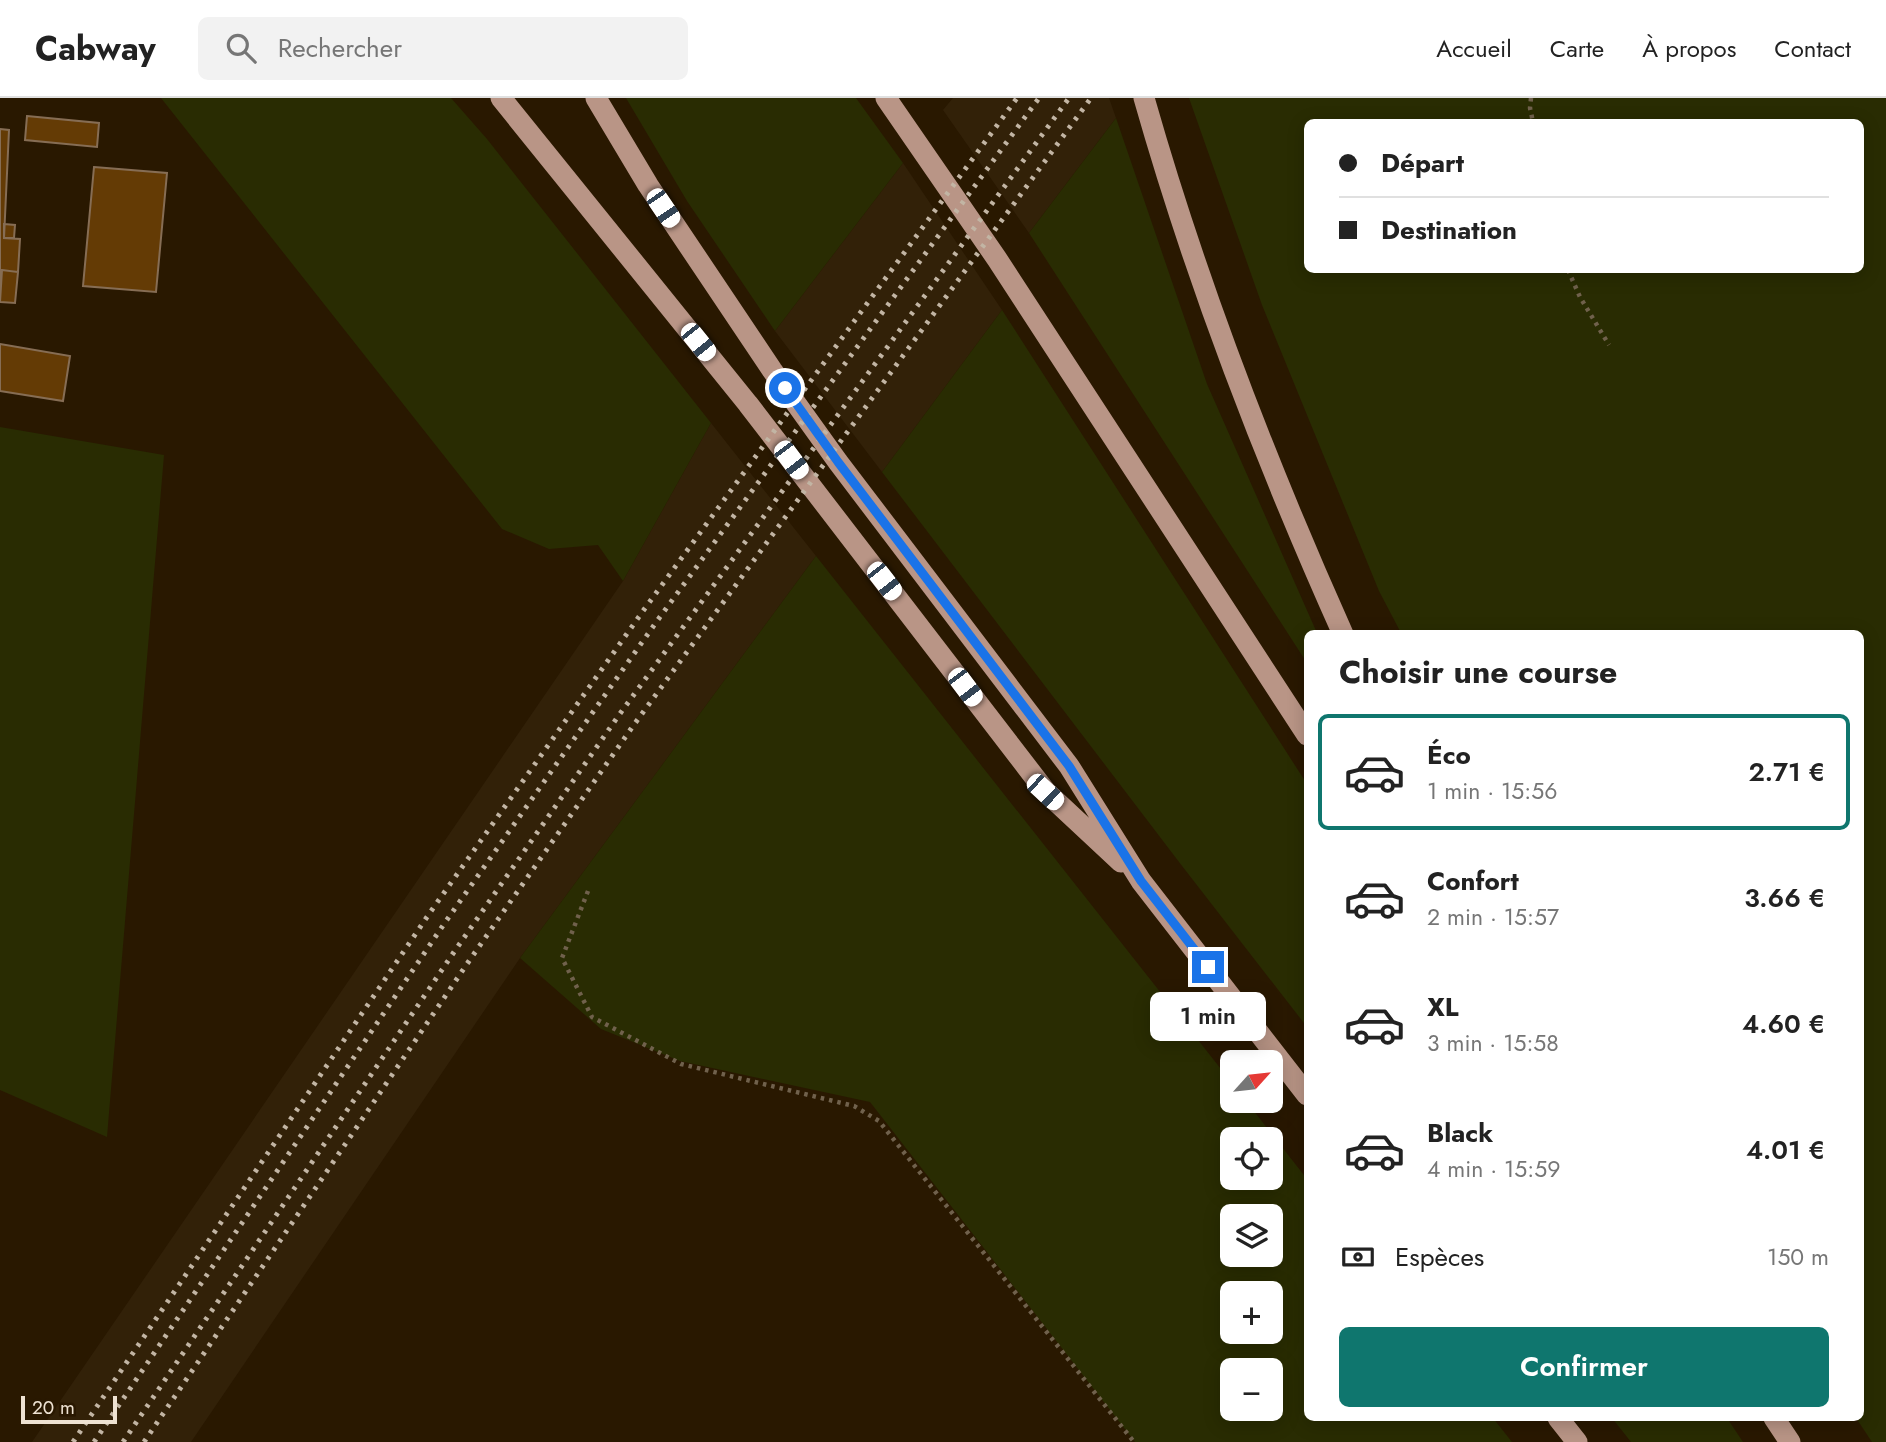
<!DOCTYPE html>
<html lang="fr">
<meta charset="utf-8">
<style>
:root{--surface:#fff;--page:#f2f2f2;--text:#222;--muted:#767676;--line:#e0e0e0;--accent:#0f766e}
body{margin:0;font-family:Jost,sans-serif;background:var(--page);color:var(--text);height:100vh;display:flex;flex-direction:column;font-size:26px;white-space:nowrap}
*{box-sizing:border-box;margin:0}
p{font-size:23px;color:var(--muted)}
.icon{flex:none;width:38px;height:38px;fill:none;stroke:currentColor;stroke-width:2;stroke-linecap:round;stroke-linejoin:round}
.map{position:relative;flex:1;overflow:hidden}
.drawer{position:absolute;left:1304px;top:532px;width:560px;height:791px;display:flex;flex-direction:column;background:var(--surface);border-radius:10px;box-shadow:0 4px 18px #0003}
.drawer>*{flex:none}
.banner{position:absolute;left:1304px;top:21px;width:560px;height:154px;border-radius:10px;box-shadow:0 4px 18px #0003;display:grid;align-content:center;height:154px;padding:0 35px;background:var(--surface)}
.needle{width:46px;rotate:63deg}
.fabs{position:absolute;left:1220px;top:952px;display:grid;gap:14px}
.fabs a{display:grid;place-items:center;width:63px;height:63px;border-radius:10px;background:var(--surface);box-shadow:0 4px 18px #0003;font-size:35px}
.scale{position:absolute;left:21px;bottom:18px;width:96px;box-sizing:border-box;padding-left:7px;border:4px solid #eee2d2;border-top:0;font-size:19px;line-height:24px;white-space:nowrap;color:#eee2d2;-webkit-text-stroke:5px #291800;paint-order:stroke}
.end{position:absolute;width:32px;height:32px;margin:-16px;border:9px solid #1a73e8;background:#fff;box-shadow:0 0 0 4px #fff}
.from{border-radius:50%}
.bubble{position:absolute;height:49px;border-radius:10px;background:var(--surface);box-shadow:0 4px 18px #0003;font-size:23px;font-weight:600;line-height:49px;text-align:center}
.car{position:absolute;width:21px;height:42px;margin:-21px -10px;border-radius:9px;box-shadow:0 0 5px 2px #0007;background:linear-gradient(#fff 24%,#345 0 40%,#fff 0 76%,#345 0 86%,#fff 0)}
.banner b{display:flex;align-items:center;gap:24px;height:66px;font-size:26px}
.banner b+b{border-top:2px solid var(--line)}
.banner i{width:18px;height:18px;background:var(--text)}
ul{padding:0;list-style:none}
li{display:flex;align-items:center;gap:21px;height:116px;margin:0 14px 10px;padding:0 21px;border:4px solid transparent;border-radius:10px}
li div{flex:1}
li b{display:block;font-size:26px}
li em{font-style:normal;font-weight:600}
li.current{border-color:var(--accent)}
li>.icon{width:63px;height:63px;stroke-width:1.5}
h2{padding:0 35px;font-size:32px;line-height:84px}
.pay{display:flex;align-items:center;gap:18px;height:77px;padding:0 35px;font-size:26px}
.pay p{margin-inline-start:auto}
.primary-button{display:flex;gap:14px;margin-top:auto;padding:14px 35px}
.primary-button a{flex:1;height:80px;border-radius:10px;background:var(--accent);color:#fff;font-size:28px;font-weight:600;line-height:80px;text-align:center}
header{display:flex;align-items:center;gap:42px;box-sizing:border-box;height:98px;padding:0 35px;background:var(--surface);border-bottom:2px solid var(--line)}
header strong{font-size:33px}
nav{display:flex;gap:38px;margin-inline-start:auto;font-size:24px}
.search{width:490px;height:63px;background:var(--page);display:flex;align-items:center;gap:18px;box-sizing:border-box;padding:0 24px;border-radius:10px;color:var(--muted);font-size:26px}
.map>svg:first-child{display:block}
</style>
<header>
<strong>Cabway</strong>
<div class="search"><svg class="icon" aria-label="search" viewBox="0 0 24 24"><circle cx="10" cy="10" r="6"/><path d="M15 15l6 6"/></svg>Rechercher</div>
<nav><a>Accueil</a><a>Carte</a><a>À propos</a><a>Contact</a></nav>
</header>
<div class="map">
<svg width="1886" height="1344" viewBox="0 0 1886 1344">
<rect width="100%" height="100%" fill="#291800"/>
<path fill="#322108" d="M 953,0 L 1109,0 L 1116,20 L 1029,135 L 943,12 Z
M 903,65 L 1002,212 L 882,374 L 775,233 Z
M 711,325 L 816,458 L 520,860 L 191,1344 L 32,1344 L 623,483 Z"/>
<path fill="#292c02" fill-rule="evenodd" d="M 161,0 L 451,0 L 487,41 L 711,325 L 623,483 L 598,447 L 549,451 L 502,431 Z
M 626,0 L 856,0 L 903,65 L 775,233 L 687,103 Z
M 1189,0 L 1886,0 L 1886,1344 L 1872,1344 L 1856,1320 L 1860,1320 L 1860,536 L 1401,535 L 1379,493 L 1262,207 ZM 1307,24 L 1860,24 L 1860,172 L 1307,172 Z
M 1116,20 L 1207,286 L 1317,535 L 1307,536 L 1307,565 L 1029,135 Z
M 1002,212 L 1307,686 L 1307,929 L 1179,764 L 882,374 Z
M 0,329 L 164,357 L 107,1039 L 0,992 Z
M 816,458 L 1232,985 L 1232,1003 L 1246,1003 L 1307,1081 L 1307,1320 L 1493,1320 L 1512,1344 L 1135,1344 L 870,1004 L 680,963 L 601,931 L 520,860 ZM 1270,1041 L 1270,1080 L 1232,1080 L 1232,1041 ZM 1270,1118 L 1270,1157 L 1232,1157 L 1232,1118 ZM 1270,1195 L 1270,1234 L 1232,1234 L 1232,1195 ZM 1270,1272 L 1270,1311 L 1232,1311 L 1232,1272 Z
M 1612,1320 L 1727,1320 L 1743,1344 L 1631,1344 Z"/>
<path fill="#643b05" stroke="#866d54" stroke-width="2" d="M 27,18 L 99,25 L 97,49 L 25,42 Z
M 0,31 L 9,32 L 4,140 L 20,141 L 18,174 L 2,172 L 0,195 Z
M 94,69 L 167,75 L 156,194 L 83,188 Z
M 4,126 L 15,127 L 14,140 L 4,140 Z
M 2,172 L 18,174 L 15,205 L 0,204 Z
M 0,246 L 70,258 L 63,303 L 0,293 Z"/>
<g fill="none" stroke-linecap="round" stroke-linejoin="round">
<path stroke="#70614c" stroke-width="4.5" stroke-dasharray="3.5 5" stroke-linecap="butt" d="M 1531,0 L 1530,10 L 1533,24
M 1568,172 L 1580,199 L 1609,247
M 588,793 L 562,860 L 592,919 L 681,966 L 854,1008 L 879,1023 L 1134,1344"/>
<path stroke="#b99586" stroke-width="21" d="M 501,0 L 748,306 L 1046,694 L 1121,764
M 596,0 L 648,87 L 772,272 L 838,364 L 1069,668 L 1141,783 L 1307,997
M 886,0 L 997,161 L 1307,637
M 1144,0 C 1196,183 1265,362 1343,536
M 1558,1320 L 1577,1344
M 1774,1320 L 1790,1344"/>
<path stroke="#c2b5a4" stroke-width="5" stroke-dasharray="3.5 7" stroke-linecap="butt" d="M 73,1344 L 429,816 L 643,513 L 1017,0
M 94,1344 L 444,826 L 657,523 L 1039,0
M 123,1344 L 454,854 L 619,617 L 1069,0
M 144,1344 L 469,863 L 633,628 L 1091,0"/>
</g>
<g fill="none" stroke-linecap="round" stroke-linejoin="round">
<path stroke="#1a73e8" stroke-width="9" d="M 785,290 L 838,364 L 1069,668 L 1141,783 L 1208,869"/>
</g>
</svg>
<div class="fabs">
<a><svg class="needle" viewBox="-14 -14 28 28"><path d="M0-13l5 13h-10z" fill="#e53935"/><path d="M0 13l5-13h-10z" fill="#767676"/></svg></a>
<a><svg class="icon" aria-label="locate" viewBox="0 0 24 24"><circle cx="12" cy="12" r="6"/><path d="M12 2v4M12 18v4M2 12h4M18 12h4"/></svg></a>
<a><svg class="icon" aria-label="layers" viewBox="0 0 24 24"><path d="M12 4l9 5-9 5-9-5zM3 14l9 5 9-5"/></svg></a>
<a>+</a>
<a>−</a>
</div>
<div class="scale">20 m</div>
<i class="end from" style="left:785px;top:290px"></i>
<i class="end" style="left:1208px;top:869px"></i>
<div class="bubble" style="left:1150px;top:894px;width:116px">1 min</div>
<i class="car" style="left:663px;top:110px;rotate:146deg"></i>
<i class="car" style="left:698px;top:244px;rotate:141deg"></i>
<i class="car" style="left:791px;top:362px;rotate:143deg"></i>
<i class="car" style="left:884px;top:483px;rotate:142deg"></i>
<i class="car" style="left:965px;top:589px;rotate:143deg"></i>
<i class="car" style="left:1045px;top:694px;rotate:133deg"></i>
<div class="banner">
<b><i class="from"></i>Départ</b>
<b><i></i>Destination</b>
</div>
<section class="drawer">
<h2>Choisir une course</h2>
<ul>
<li class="current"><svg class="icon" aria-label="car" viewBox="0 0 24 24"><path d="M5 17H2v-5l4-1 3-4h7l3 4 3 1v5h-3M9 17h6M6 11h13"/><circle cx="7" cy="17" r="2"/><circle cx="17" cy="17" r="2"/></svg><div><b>Éco</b><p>1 min · 15:56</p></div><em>2.71 €</em></li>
<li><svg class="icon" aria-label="car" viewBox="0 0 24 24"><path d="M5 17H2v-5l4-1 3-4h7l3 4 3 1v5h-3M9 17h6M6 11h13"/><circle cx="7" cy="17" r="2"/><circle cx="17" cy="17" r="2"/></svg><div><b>Confort</b><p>2 min · 15:57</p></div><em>3.66 €</em></li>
<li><svg class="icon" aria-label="car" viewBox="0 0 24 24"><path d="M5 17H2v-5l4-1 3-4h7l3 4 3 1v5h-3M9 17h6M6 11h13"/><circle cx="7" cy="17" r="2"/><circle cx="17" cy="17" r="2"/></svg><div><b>XL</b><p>3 min · 15:58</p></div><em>4.60 €</em></li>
<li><svg class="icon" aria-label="car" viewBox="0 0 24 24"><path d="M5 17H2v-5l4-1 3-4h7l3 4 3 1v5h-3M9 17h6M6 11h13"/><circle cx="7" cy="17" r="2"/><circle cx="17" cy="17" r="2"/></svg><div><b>Black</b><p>4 min · 15:59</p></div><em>4.01 €</em></li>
</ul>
<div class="pay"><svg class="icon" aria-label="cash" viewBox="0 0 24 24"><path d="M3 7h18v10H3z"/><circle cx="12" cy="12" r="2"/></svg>Espèces<p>150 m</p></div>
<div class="primary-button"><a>Confirmer</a></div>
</section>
</div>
